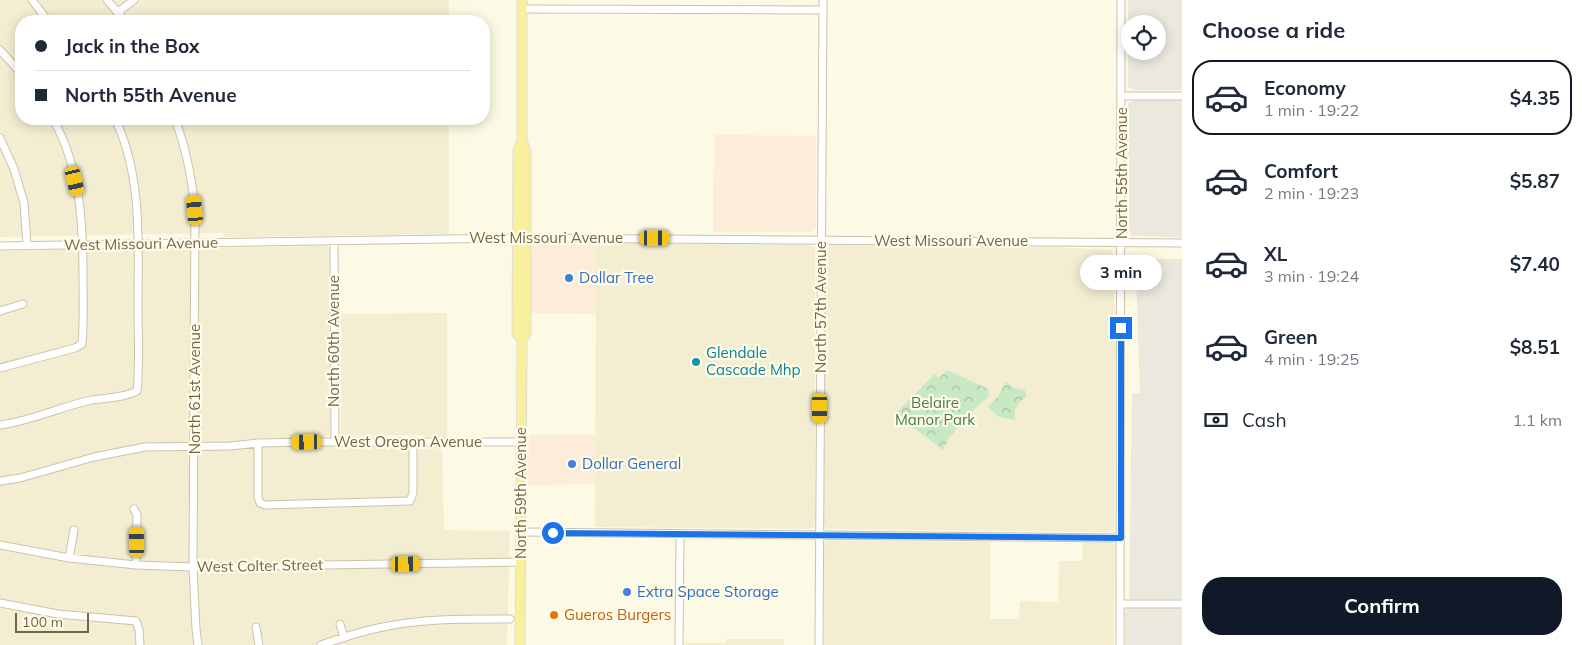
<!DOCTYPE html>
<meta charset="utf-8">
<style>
:root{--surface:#fff;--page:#f2f2f3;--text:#1f2937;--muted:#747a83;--line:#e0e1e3;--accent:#111827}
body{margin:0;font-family:Mulish,sans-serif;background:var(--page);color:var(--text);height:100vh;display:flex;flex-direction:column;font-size:19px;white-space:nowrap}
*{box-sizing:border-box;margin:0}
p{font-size:16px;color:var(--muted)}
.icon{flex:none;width:28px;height:28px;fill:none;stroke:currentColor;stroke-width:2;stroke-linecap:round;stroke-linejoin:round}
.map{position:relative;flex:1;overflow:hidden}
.panel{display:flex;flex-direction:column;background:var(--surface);width:400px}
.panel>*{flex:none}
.banner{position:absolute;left:15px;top:15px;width:475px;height:110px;border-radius:20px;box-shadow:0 2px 12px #0003;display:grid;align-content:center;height:110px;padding:0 20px;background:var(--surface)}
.buttons{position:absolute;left:1121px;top:15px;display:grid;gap:10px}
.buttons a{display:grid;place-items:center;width:45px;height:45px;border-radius:50%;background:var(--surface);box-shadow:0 2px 12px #0003;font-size:25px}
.scale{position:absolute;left:15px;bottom:12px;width:74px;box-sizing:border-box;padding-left:5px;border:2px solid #74644a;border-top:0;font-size:14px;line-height:18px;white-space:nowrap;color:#74644a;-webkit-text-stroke:4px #fffcea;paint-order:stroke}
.end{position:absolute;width:22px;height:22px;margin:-11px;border:6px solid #1a73e8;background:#fff;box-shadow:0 0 0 2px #fff}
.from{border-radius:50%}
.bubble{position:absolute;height:35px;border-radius:18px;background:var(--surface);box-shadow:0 2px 12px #0003;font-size:16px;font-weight:700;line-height:35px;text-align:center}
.car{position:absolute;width:15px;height:30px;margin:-15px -8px;border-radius:6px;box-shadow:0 0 4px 1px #0007;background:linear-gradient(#f5c518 24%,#345 0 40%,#f5c518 0 76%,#345 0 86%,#f5c518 0)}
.banner b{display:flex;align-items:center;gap:18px;height:48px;font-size:19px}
.banner b+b{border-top:1px solid var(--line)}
.banner i{width:12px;height:12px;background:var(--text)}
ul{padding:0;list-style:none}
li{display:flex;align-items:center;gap:15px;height:75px;margin:0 10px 8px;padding:0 10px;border:2px solid transparent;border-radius:20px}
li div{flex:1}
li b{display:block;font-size:19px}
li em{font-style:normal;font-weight:700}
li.on{border-color:var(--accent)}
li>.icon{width:45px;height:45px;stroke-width:1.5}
h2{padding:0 20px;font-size:22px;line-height:60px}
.pay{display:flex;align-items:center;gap:12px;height:55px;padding:0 20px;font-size:19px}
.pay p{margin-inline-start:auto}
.action{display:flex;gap:10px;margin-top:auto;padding:10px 20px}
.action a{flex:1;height:58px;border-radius:20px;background:var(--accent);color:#fff;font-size:20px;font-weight:700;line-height:58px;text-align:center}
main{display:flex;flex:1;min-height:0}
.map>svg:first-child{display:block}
</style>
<main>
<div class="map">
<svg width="1182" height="645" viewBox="0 0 1182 645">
<defs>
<pattern id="forest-crowns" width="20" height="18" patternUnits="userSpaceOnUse" patternTransform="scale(1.25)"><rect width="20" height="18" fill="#c8e9c3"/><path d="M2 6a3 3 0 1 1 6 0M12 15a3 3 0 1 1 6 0" fill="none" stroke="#a7c0a0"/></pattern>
</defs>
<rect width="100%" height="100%" fill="#fcf9e4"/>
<path fill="#f3edd2" d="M 0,0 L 449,0 L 449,21 L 21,21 L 21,119 L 449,119 L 449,234 L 224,237 L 223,233 L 0,237 Z
M 596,243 L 806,245 L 813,246 L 815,247 L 815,520 L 814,527 L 811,529 L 595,527 Z
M 830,245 L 1052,247 L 1111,250 L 1114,256 L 1114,302 L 1116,317 L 1114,530 L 1108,532 L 828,529 L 826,528 L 824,524 L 826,248 Z
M 324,246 L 328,247 L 330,250 L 330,434 L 325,437 L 261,438 L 224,443 L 222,451 L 264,447 L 407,444 L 442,447 L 444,530 L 510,531 L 507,645 L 0,645 L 0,251 Z
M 447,313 L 447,438 L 415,435 L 344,437 L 341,435 L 340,314 Z
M 827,540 L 990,542 L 990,619 L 1019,619 L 1020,601 L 1058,602 L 1059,561 L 1082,561 L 1083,542 L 1110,542 L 1115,545 L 1114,645 L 824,645 L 824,544 Z
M 726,639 L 784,639 L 784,645 L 684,645 L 684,643 L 726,643 Z"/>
<path fill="#fcecd8" d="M 714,135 L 816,136 L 816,229 L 811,232 L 713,232 Z
M 596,243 L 596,314 L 531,313 L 531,252 L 533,247 L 538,244 Z
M 596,434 L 595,484 L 528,485 L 529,435 Z"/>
<path fill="#ebe8de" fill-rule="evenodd" d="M 1128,0 L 1182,0 L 1182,90 L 1137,90 L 1128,88 ZM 1130,24 L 1158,24 L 1158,51 L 1130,51 Z
M 1134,100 L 1182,100 L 1182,237 L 1132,236 L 1131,235 L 1129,228 L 1128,103 Z
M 1151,259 L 1182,259 L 1182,599 L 1129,599 L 1132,393 L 1140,393 L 1136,273 Z
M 1128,607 L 1182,607 L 1182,645 L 1125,645 L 1125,611 Z"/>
<path fill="url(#forest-crowns)" d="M 947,370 L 988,389 L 989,396 C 972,412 952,428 943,450 L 895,414 L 935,374 L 939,378 Z
M 1006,382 L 1015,388 L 1025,390 L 1026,397 C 1016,404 1014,408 1015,420 L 999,417 L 988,407 L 998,396 Z"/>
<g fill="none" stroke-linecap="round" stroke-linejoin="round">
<g stroke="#cdc3aa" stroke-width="9">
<path id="minor" d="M 32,0 L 48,21
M 107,0 L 125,21
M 522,9 L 823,10
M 118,12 L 134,0
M 0,50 L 21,73
M 1122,96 L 1182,96
M 175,119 C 186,148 192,179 195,210 L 193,567 L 196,629 L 198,645
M 0,138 L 14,169 L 24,203 L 27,245
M 334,241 L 335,441
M 0,246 L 517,238 L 1182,243
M 0,311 L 23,304
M 0,368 L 75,348 L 82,344 C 84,321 83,298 83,275 C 83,221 80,167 53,119
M 0,425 C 30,421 58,408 87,401 C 104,397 122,399 137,391 C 140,363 138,335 138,307 C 138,245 143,176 115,119
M 258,443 L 258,497 L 260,503 L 265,505 L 410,501 L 413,493 L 413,441
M 0,481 L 20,478 L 94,457 L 145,447 L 230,446 L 258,443 L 307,442 L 521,442
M 134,509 L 137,515 L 136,565
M 521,532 L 1121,538
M 0,545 L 69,558 L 136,565 L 193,567 L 521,562
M 69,558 L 74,530
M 0,603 L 58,614 L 136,621 L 139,630 L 140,645
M 1120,604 L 1182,604
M 340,624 L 344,638
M 256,627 L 259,645
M 321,645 C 341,638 362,631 383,627 C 424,618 468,619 510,619
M 679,645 L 680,534
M 819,645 L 823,0
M 1120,645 L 1121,0"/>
</g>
<g stroke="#e0ddd7" stroke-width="11">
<path id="major" d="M 522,340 L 517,334 L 518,150 L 522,141
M 520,645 L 522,340 L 526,333 L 526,151 L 522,141 L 522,0"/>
</g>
<use href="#minor" stroke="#fff" stroke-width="7"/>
<use href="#major" stroke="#f9f09d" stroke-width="9"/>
</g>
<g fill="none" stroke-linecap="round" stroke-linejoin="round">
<path stroke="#1a73e8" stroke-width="6" d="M 553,533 L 1121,538 L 1121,328"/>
</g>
<g fill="#3f7fe0" stroke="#fffcea" stroke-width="2">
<circle cx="569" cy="278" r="5"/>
<circle cx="572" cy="464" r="5"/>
<circle cx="627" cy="592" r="5"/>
</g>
<circle fill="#0f9aa8" stroke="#fffcea" stroke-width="2" cx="696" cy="362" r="5"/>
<circle fill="#e8710a" stroke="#fffcea" stroke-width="2" cx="554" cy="615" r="5"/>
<g text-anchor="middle" stroke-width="4.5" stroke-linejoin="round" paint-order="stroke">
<g font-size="15" fill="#74644a" stroke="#fffcea">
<text transform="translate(1122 173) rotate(-90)" y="5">North 55th Avenue</text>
<text x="546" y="243">West Missouri Avenue</text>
<text x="951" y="246">West Missouri Avenue</text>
<text transform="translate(141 244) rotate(-1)" y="5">West Missouri Avenue</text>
<text transform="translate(821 307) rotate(-90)" y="5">North 57th Avenue</text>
<text transform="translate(334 341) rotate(-90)" y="5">North 60th Avenue</text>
<text transform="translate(195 389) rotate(-90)" y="5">North 61st Avenue</text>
<text x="408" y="447">West Oregon Avenue</text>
<text transform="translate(521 493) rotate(-90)" y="5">North 59th Avenue</text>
<text transform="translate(260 566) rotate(-1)" y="5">West Colter Street</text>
</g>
<g font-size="15" fill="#366cbe" stroke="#fffcea" text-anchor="start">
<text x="579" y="283">Dollar Tree</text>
<text x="582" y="469">Dollar General</text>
<text x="637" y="597">Extra Space Storage</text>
</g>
<g font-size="15" fill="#0d838f" stroke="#fffcea" text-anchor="start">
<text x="706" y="358">Glendale<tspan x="706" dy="17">Cascade Mhp</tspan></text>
</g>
<g font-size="15" fill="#467f45" stroke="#fffcea">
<text x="935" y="408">Belaire<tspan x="935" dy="17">Manor Park</tspan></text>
</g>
<g font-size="15" fill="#c56008" stroke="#fffcea" text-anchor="start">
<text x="564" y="620">Gueros Burgers</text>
</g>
</g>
</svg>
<div class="buttons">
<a><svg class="icon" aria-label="locate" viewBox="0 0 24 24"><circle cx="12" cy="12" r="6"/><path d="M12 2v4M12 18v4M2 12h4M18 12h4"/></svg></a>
</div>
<div class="scale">100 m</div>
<i class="end from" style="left:553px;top:533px"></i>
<i class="end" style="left:1121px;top:328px"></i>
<div class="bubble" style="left:1080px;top:255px;width:82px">3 min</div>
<i class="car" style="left:75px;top:181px;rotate:167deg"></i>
<i class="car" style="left:195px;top:210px;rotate:355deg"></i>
<i class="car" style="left:655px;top:238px;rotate:90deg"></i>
<i class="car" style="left:820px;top:408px;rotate:180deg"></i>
<i class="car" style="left:307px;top:442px;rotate:269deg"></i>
<i class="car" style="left:137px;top:542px;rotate:359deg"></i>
<i class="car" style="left:406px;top:564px;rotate:89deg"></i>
<div class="banner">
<b><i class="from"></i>Jack in the Box</b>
<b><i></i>North 55th Avenue</b>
</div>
</div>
<section class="panel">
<h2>Choose a ride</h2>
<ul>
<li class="on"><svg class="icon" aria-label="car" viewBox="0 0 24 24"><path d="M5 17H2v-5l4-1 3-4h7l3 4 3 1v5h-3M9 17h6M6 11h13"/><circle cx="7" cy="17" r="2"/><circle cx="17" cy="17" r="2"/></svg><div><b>Economy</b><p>1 min · 19:22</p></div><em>$4.35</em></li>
<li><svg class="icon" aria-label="car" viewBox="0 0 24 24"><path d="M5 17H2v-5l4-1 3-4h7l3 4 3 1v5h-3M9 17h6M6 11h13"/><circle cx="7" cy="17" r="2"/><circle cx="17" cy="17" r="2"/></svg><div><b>Comfort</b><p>2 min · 19:23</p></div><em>$5.87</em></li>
<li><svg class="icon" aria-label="car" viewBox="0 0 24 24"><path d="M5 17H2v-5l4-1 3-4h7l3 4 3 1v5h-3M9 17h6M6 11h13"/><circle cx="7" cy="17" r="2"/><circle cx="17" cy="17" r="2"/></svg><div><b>XL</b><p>3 min · 19:24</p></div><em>$7.40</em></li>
<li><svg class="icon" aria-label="car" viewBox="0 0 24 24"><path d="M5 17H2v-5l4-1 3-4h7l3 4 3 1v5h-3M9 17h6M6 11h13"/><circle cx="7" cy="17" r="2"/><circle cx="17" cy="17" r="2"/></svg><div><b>Green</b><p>4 min · 19:25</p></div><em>$8.51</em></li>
</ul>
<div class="pay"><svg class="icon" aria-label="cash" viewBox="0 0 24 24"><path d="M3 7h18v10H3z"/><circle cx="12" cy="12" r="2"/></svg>Cash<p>1.1 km</p></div>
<div class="action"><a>Confirm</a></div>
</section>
</main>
